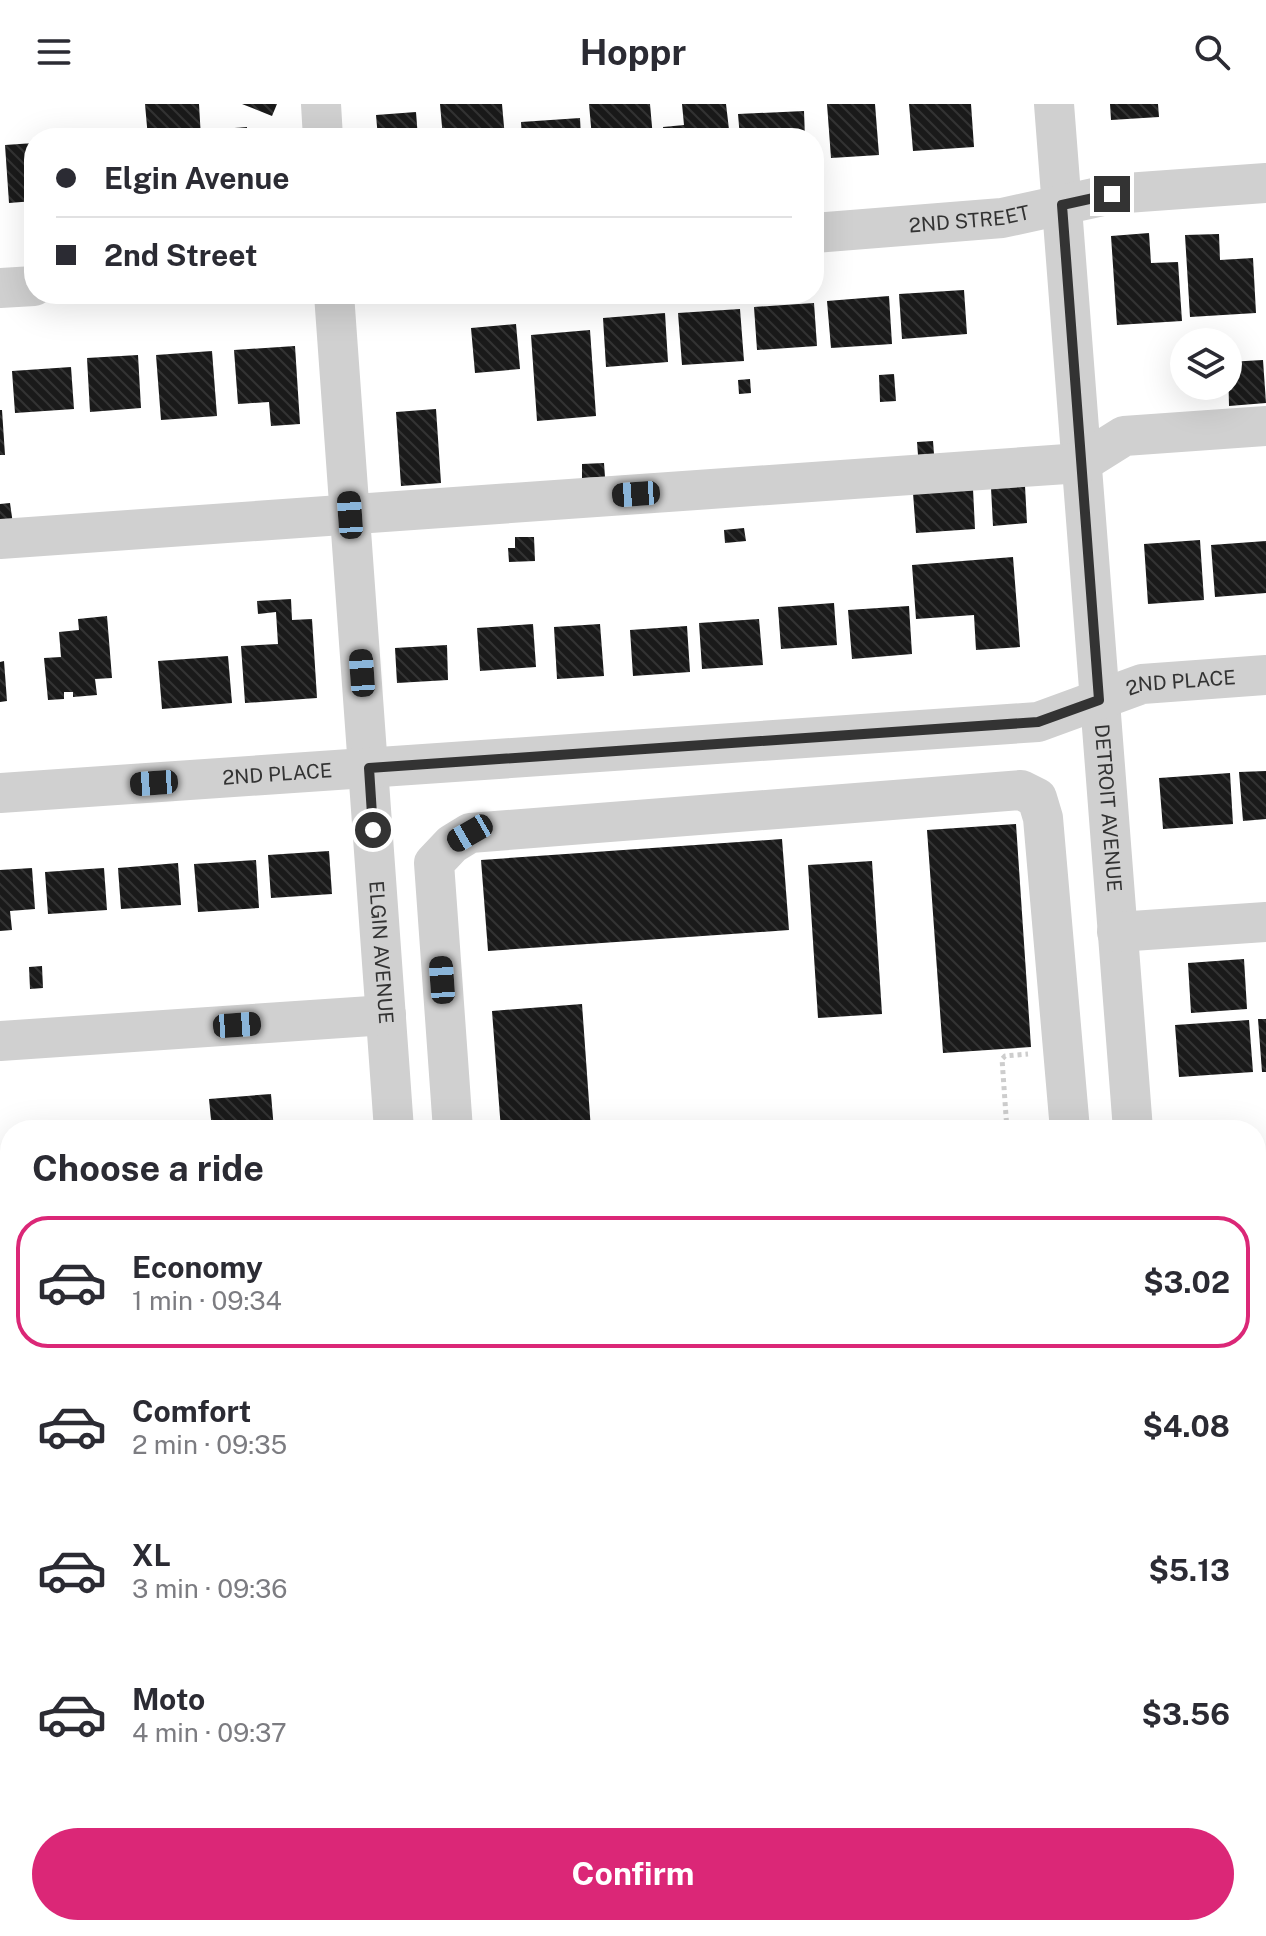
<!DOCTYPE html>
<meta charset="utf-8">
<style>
:root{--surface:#fff;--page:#f7f7f7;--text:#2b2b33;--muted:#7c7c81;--line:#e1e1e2;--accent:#db2777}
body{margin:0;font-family:"Public Sans",sans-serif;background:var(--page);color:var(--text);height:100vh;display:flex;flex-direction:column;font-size:30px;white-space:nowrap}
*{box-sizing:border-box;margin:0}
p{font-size:26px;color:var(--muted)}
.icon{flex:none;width:44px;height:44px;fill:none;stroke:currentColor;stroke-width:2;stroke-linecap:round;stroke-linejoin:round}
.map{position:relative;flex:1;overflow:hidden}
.side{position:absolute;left:0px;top:1016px;width:1266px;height:816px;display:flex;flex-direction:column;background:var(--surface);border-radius:32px 32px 0 0;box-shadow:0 8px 32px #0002}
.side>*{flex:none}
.banner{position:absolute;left:24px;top:24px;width:800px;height:176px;border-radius:32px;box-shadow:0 8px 32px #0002;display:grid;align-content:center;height:176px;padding:0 32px;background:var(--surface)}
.buttons{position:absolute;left:1170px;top:224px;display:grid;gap:16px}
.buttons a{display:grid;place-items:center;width:72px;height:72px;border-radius:50%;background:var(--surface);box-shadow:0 8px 32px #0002;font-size:40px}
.end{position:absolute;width:36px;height:36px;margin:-18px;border:10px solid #333;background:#fff;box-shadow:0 0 0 4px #fff}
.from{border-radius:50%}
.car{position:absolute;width:24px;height:48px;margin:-24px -12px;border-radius:10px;box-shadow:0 0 6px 2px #0007;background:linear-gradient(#222 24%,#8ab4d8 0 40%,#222 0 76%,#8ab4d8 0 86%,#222 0)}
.banner b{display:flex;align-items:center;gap:28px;height:76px;font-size:30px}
.banner b+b{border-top:2px solid var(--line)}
.banner i{width:20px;height:20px;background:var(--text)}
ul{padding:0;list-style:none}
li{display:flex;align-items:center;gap:24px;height:132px;margin:0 16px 12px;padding:0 16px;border:4px solid transparent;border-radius:32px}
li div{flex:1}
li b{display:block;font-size:30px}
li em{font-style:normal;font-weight:700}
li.selected{border-color:var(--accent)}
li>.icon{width:72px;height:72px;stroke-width:1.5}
h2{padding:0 32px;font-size:36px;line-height:96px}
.primary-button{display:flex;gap:16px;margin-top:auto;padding:16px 32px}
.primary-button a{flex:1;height:92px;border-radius:48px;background:var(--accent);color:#fff;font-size:32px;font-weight:700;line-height:92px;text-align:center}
header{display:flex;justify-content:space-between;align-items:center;height:104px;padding:0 32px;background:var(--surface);font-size:36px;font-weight:700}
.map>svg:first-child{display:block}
</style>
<header><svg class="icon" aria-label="menu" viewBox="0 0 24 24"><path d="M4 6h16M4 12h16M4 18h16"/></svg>Hoppr<svg class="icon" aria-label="search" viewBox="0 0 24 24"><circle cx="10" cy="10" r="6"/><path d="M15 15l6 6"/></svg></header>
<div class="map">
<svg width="1266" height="1832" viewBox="0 0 1266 1832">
<defs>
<pattern id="building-back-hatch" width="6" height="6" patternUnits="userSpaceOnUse" patternTransform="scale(2)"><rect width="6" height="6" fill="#1a1a1a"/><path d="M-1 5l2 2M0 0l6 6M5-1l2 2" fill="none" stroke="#333"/></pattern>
</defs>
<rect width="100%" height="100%" fill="#fff"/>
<path fill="url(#building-back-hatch)" d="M 145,0 L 199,0 L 201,34 L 148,34 Z
M 242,0 L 277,0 L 272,12 Z
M 440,0 L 502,0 L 505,34 L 443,34 Z
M 589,0 L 650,0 L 653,34 L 592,34 Z
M 682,0 L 726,0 L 730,34 L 664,34 L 663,23 L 684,21 Z
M 827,0 L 875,0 L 879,51 L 831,54 Z
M 909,0 L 971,0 L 974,43 L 913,47 Z
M 1110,0 L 1158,0 L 1159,13 L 1111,16 Z
M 804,7 L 805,34 L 740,34 L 738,10 Z
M 416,8 L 418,34 L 378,34 L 376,11 Z
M 580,14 L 581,34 L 522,34 L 521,18 Z
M 247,23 L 247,34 L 223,34 L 222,25 Z
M 34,39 L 34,97 L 9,99 L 5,41 Z
M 1149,129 L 1151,159 L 1178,158 L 1182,217 L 1117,221 L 1111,132 Z
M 1219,130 L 1220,156 L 1253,154 L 1256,209 L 1190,213 L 1185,131 Z
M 964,186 L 967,230 L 902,235 L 899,190 Z
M 889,192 L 892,240 L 831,244 L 827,197 Z
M 814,199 L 817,242 L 757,246 L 754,203 Z
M 740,205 L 744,257 L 682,261 L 678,209 Z
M 665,209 L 668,258 L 606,263 L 603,214 Z
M 516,220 L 520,265 L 475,269 L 471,224 Z
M 590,226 L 596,312 L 537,317 L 531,231 Z
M 295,242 L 300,320 L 271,322 L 269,298 L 238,300 L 234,246 Z
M 212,247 L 217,312 L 161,316 L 156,251 Z
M 138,251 L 141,304 L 90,308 L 87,254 Z
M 1263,256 L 1266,299 L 1229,302 L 1228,258 Z
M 71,263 L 74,305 L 15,309 L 12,267 Z
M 894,270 L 896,297 L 880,298 L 879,271 Z
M 750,275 L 751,289 L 739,290 L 738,276 Z
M 436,305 L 441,379 L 401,382 L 396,308 Z
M 0,306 L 2,306 L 5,351 L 0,351 Z
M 933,337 L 934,350 L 918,351 L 917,338 Z
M 604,359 L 605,373 L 582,374 L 582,360 Z
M 1025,382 L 1027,419 L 993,422 L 991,384 Z
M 973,385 L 975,425 L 916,429 L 913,389 Z
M 10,399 L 13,420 L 0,421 L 0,400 Z
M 744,424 L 746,437 L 725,439 L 724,426 Z
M 515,433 L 534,433 L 535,457 L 509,458 L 508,444 L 515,444 Z
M 1200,436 L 1204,496 L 1148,500 L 1144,440 Z
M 1266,437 L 1266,489 L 1215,493 L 1211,441 Z
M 1013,453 L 1020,543 L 976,546 L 974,511 L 916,515 L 912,461 Z
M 291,495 L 292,516 L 312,515 L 317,594 L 245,599 L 241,542 L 278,540 L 276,508 L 258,510 L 257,497 Z
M 834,499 L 837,541 L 781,545 L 778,503 Z
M 909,502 L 912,550 L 852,555 L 848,506 Z
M 107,512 L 112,574 L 95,575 L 97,591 L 73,593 L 73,588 L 64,588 L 64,595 L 48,596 L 44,554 L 61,553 L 59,528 L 79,526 L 78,515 Z
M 759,515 L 763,561 L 702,565 L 699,519 Z
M 533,520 L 536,563 L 480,567 L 477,524 Z
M 600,520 L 604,572 L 557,575 L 554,523 Z
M 687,522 L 690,568 L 633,572 L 630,526 Z
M 447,541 L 448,576 L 397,579 L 395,544 Z
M 228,552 L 232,599 L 162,605 L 158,557 Z
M 4,557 L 7,597 L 0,598 L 0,558 Z
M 1266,667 L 1266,715 L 1243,717 L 1239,668 Z
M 1230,669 L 1233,720 L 1163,725 L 1159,674 Z
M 1016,720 L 1031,943 L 943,949 L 927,726 Z
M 782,735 L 789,826 L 488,847 L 481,756 Z
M 329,747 L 332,790 L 271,794 L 268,751 Z
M 256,756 L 259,804 L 198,808 L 194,760 Z
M 872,757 L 882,910 L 818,914 L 808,761 Z
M 178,759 L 181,801 L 121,805 L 118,764 Z
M 32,764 L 35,805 L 10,807 L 12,826 L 0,827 L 0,766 Z
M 104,764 L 107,806 L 48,810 L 45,768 Z
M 1244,855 L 1247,905 L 1191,909 L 1188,859 Z
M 42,862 L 43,884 L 30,885 L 29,863 Z
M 582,900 L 591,1026 L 501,1026 L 492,907 Z
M 1258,915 L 1266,915 L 1266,968 L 1262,968 Z
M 1249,916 L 1253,968 L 1179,973 L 1175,921 Z
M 271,990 L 274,1026 L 212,1026 L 209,995 Z
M 741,1019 L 742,1026 L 671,1026 L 671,1024 Z
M 0,1060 L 10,1060 L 10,1101 L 0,1102 Z
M 10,1317 L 10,1414 L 0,1415 L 0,1318 Z
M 1266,1350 L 1266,1535 L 1256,1536 L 1256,1351 Z
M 226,1822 L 316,1822 L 317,1832 L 226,1832 Z
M 706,1822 L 804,1822 L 805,1832 L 706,1832 Z
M 831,1822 L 870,1822 L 871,1832 L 832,1832 Z"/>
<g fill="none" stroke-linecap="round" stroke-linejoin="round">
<path stroke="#cdcdcd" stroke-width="5" stroke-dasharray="4 4" stroke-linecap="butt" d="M 1007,1026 L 1002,955 L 1005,952 L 1028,950
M 0,1471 L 10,1477"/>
<g stroke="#d0d0d0" stroke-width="40">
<path d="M 321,0 L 323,34"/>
<path id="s1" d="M 1054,0 L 1133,1026"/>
<path id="s2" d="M 814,129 L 1002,114 L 1112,90 L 1266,79"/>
<path d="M 0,184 L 34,182"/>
<path id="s3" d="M 334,190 L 394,1026"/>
<path d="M 0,435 L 1081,359 L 1124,332 L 1266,322"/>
<path id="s4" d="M 0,689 L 1038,618 L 1142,580 L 1266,571"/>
<path d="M 1117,828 L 1266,818"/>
<path d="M 0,937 L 386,911"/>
<path d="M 453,1026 L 434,759 L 452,740 L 470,729 L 1021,686 L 1037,694 L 1043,714 L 1070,1026"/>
<path d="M 1256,1068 L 1266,1067"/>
<path d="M 0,1192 L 10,1191"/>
<path d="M 0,1263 L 10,1262"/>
<path d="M 1256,1629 L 1266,1628"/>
<path d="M 370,1822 L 371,1832"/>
<path d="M 439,1822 L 440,1832"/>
<path d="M 695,1822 L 695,1832"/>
<path d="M 1117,1822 L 1117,1832"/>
<path d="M 1201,1822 L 1202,1832"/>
</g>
</g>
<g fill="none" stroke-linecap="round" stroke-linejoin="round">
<path stroke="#333" stroke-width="10" d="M 373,726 L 369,664 L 1038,618 L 1099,596 L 1062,101 L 1112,90"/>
</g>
<g text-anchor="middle" stroke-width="8" stroke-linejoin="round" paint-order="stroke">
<g font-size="20" fill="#333" stroke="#fff">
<text dy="7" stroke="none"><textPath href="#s2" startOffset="156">2ND STREET</textPath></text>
<text dy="7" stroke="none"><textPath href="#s4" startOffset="1190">2ND PLACE</textPath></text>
<text dy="7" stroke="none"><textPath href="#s4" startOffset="278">2ND PLACE</textPath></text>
<text dy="7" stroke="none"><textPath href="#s1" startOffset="706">DETROIT AVENUE</textPath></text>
<text dy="7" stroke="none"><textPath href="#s3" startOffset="660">ELGIN AVENUE</textPath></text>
</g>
</g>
</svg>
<div class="buttons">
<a><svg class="icon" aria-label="layers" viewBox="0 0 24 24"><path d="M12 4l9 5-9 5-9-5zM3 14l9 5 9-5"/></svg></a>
</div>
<i class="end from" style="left:373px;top:726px"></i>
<i class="end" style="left:1112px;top:90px"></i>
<i class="car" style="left:636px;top:390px;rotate:266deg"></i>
<i class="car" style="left:350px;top:411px;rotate:356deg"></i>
<i class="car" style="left:362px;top:569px;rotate:356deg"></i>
<i class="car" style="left:154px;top:679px;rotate:266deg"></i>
<i class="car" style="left:470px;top:729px;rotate:240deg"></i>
<i class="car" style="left:442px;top:876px;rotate:356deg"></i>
<i class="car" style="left:237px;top:921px;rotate:86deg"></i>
<div class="banner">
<b><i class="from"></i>Elgin Avenue</b>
<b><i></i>2nd Street</b>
</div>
<section class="side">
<h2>Choose a ride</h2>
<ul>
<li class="selected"><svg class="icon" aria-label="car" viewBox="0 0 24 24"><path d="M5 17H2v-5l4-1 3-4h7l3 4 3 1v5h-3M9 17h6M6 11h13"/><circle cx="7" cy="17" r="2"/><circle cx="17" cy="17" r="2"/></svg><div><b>Economy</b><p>1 min · 09:34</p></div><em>$3.02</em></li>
<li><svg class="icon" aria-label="car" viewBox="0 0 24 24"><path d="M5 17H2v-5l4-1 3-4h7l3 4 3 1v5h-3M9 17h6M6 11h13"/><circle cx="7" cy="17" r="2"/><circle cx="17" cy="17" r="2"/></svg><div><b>Comfort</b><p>2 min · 09:35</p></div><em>$4.08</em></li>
<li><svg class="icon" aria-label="car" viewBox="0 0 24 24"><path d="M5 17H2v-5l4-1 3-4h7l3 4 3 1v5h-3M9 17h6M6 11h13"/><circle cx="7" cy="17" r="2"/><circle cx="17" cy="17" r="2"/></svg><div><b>XL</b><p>3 min · 09:36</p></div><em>$5.13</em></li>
<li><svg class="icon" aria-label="car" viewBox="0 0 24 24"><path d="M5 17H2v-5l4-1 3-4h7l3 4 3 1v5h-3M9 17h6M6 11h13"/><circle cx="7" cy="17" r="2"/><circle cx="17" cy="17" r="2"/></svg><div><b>Moto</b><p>4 min · 09:37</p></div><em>$3.56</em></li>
</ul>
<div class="primary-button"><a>Confirm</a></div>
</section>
</div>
